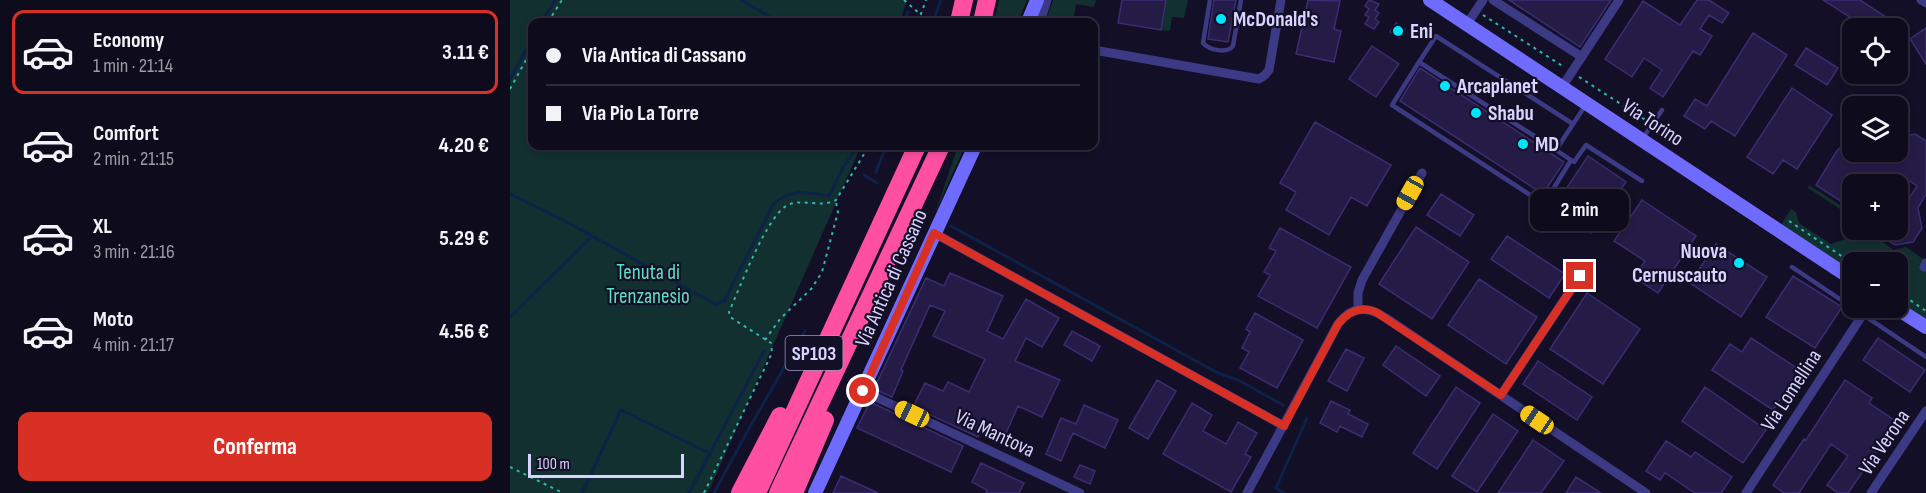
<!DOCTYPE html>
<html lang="it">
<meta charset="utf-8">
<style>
:root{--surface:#0e0b1c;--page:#171425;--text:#f1f3f6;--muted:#9b9ba3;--line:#2e2b3b;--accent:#d93025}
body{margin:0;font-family:"Sofia Sans Condensed",sans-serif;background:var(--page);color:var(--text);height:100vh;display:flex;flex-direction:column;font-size:22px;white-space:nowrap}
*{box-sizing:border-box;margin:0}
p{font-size:20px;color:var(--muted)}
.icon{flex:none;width:33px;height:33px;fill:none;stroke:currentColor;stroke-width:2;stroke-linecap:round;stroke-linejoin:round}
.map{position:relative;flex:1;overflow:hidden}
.sheet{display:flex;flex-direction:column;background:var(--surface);width:510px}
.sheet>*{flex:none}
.guide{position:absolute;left:18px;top:18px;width:570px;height:132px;border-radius:12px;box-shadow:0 3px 9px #0003,0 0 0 2px var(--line);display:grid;align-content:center;height:132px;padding:0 18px;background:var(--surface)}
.tools{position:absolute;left:1332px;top:18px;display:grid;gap:12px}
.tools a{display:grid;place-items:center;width:66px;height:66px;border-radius:12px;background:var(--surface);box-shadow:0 3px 9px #0003,0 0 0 2px var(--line);font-size:30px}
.scale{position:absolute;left:18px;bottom:15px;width:156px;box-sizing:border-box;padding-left:6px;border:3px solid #d9d4ff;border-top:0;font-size:16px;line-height:21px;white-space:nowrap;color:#d9d4ff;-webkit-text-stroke:4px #130f26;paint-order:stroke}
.end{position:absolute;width:27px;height:27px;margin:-14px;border:8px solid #d93025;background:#fff;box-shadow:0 0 0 3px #fff}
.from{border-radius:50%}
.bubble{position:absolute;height:42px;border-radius:12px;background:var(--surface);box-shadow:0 3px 9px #0003,0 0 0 2px var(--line);font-size:20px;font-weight:700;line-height:42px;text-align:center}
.car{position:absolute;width:18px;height:36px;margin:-18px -9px;border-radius:8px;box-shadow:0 0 4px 2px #0007;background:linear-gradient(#f5c518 24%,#345 0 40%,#f5c518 0 76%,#345 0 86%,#f5c518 0)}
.guide b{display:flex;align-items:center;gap:21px;height:57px;font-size:22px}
.guide b+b{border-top:2px solid var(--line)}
.guide i{width:15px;height:15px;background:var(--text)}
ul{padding:10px 0 0;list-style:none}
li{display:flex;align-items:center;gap:18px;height:84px;margin:0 12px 9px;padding:0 6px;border:3px solid transparent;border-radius:12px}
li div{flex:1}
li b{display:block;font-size:22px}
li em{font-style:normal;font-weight:700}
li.active{border-color:var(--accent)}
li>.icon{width:54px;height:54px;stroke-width:1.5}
.cta{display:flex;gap:12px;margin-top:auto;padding:12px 18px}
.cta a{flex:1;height:69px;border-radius:12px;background:var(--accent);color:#fff;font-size:24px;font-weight:700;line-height:69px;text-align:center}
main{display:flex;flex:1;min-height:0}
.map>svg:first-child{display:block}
</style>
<main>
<section class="sheet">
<ul>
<li class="active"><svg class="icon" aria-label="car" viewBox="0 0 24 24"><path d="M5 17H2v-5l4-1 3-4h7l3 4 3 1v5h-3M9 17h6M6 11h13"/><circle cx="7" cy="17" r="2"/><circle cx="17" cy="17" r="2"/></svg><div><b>Economy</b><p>1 min · 21:14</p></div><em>3.11 €</em></li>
<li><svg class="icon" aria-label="car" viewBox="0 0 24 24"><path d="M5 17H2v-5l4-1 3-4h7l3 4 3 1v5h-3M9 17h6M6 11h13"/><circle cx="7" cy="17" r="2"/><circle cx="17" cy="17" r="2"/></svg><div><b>Comfort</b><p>2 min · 21:15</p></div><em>4.20 €</em></li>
<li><svg class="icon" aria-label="car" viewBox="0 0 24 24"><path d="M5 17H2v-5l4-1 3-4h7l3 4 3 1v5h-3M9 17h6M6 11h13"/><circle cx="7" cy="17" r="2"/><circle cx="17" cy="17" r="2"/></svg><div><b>XL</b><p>3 min · 21:16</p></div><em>5.29 €</em></li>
<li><svg class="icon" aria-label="car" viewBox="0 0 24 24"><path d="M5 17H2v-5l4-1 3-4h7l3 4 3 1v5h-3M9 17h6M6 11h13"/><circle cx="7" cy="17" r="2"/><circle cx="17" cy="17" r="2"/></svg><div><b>Moto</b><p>4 min · 21:17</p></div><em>4.56 €</em></li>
</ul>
<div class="cta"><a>Conferma</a></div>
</section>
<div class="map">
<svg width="1416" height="493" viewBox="0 0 1416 493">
<rect width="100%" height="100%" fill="#130f26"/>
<path fill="#12302f" d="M 0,0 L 397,0 L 390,22 L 22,22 L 22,146 L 351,146 L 198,493 L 0,493 Z
M 489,0 L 517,0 L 508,22 L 484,22 Z
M 543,0 L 586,0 L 584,7 L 566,4 L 563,22 L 535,22 Z
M 656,0 L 678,0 L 674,18 L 662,17 L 660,31 L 651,30 Z
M 448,146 L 455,146 L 425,213 Z
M 1299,185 L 1342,213 L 1342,217 L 1298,188 Z
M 1281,209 L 1286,212 L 1289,223 L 1321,244 L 1344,236 L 1344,230 L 1365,230 L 1367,238 L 1384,250 L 1396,247 L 1416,261 L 1416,319 L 1388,301 L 1388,262 L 1342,262 L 1342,272 L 1271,225 Z"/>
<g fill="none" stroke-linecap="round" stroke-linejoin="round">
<path stroke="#0c2248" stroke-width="3" d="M 231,0 L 269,22
M 32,22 L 45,0
M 394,22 L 398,12
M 423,22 L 431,0
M 0,79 L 22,39
M 366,172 L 376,146
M 354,175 L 367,183
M 0,194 L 55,221 L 205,304 L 214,301 L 264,203 C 285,188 296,192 319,196 L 334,166 L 348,146
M 441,226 L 706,372 L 730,381 L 773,405
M 0,317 L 82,236
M 72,493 L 111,410 L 199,453
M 179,493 L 254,351
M 204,493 L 237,432 L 295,331
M 774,493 L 766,488 L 797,418"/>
</g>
<path fill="#241b47" stroke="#3b2d73" stroke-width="1.5" d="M 612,0 L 656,0 L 651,30 L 608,23 Z
M 704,0 L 726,0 L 718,42 L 698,39 Z
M 798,0 L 830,1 L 824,29 L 831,31 L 824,62 L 786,54 Z
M 859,0 L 869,4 L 865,10 L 869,13 L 865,19 L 869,22 L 864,29 L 855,24 L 859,17 L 855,15 L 859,9 L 855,6 Z
M 999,0 L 1101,0 L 1070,47 Z
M 1187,0 L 1199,0 L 1219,13 L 1212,23 L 1199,15 L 1190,29 L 1202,36 L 1190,55 L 1183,51 L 1153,97 L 1140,88 L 1152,70 L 1134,58 L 1122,77 L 1095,59 L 1133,1 L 1170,25 Z
M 1313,0 L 1350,0 L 1382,21 L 1377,28 L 1357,28 Z
M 886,23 L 895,29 L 889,38 L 880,32 Z
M 1416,28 L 1416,64 L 1400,39 Z
M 1243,33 L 1277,55 L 1225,136 L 1201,121 L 1195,129 L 1174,116 L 1185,99 L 1197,106 Z
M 862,46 L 889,64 L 866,97 L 839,79 Z
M 1296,48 L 1328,68 L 1317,85 L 1285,65 Z
M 910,68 L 1054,162 L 1033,194 L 890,101 Z
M 1282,88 L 1322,115 L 1287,169 L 1273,160 L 1263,174 L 1237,157 Z
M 805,122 L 881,165 L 857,206 L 841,197 L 819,235 L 776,210 L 786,192 L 770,183 Z
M 1405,134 L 1416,141 L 1416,194 L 1408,208 L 1412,228 L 1403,242 L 1385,245 L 1371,236 L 1369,230 L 1388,230 L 1388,202 L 1398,200 L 1407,186 L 1392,176 L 1353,184 L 1342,184 L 1342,198 L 1338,206 L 1306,185 L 1326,152 L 1331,147 L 1342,146 L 1342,152 L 1388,152 L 1388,137 Z
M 1078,156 L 1116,182 L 1081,233 L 1044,207 Z
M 931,194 L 964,215 L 950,236 L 917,215 Z
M 1132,200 L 1186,236 L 1148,293 L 1124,277 L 1135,261 L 1104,241 Z
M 906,227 L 959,262 L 922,319 L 869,284 Z
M 770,228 L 841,267 L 807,328 L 748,296 L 760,275 L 754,272 L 766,251 L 759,248 Z
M 997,236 L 1055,274 L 1039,298 L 981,259 Z
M 1206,244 L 1257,277 L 1231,317 L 1180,283 Z
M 440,273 L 493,296 L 477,331 L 493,339 L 516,299 L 549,318 L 532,347 L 516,338 L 505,361 L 550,380 L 532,417 L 508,406 L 493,440 L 472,430 L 468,437 L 403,407 L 415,383 L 433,391 L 438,382 L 459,392 L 475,359 L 423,336 L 435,311 L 420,305 L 391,370 L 393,371 L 382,397 L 364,389 L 416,278 L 434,286 Z
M 1283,276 L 1332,307 L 1305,348 L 1256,317 Z
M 969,279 L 1027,317 L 996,364 L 938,325 Z
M 1077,293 L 1130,329 L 1093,384 L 1040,349 Z
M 745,313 L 793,340 L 767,388 L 730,368 L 739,352 L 732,348 L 740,332 L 736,329 Z
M 562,331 L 590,346 L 582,361 L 554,345 Z
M 1241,338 L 1290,370 L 1279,386 L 1284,389 L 1276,401 L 1271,398 L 1263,410 L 1202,370 L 1220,344 L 1232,352 Z
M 1368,338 L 1415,370 L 1400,392 L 1353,360 Z
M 886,346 L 930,376 L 916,396 L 873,365 Z
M 836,349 L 854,358 L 837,391 L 818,381 Z
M 1028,361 L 1082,397 L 1067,420 L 1013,384 Z
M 647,380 L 666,391 L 638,439 L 619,428 Z
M 1335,380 L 1362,398 L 1359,403 L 1387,422 L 1338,493 L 1328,493 L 1317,485 L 1338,456 L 1321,444 L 1289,493 L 1274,493 L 1263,485 L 1294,439 L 1296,440 Z
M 946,387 L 970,403 L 927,469 L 903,453 Z
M 1195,387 L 1256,430 L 1233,463 L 1172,421 Z
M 821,401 L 840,410 L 838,414 L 858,424 L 852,437 L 830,426 L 827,432 L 810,423 Z
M 360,402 L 453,446 L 441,472 L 347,428 Z
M 682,403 L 702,415 L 693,431 L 716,444 L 728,422 L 747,433 L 735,454 L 741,457 L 721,492 L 653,454 Z
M 574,405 L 608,420 L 595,448 L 563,433 L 551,461 L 536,454 L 551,418 L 566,424 Z
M 983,414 L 1008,431 L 967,492 L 942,476 Z
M 1023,440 L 1054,461 L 1031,493 L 988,493 Z
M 1156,441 L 1181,457 L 1185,452 L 1222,477 L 1211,493 L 1185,493 L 1155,473 L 1150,480 L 1136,471 Z
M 471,463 L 514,483 L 509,493 L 476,493 L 477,490 L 462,482 Z
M 570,465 L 585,471 L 580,484 L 564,477 Z
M 331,476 L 368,493 L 323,493 Z
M 1066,477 L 1091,493 L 1056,493 Z"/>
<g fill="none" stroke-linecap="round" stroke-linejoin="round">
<path stroke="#2fb8b0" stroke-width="2" stroke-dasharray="3 4.5" stroke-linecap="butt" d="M 394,0 L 410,14
M 973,15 L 1054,67
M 38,22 L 52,0
M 408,22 L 416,0
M 1069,77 L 1137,121
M 0,89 L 22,49
M 1279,221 L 1342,263
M 1388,272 L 1390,268
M 1388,292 L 1416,311
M 255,340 L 270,319 L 302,288 L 312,272 L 328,212 L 326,202
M 0,467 L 53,493
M 194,493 L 262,353 L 261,343 L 220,317 L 219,312 C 229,290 258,211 280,204 C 295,199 312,208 326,200 L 359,146"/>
<path stroke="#3d3a85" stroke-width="4.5" d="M 700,0 L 693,43 C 699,50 717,54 723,46 L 731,0
M 909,62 L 882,105 L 1034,204 L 1061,160
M 1075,106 L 1046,150 L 1064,162 L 1076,145 L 1132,181
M 1133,138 L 1152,110
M 1046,150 L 909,62 L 926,36 L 1063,124
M 1282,267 L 1416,357"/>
<path stroke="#3d3a85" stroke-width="9" d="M 983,0 L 1072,57
M 1411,0 L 1416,3
M 530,22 L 537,0
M 957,24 L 973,0
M 584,50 L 749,79 L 755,75 L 759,70 L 771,0
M 1052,87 L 1109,0
M 1341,218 L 1342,215
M 424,233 L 774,426
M 1414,267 L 1416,263
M 848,310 L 848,293 L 852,280 L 912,173
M 353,391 L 570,493
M 991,395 L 1070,276
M 737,493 L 828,324 C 842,305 857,306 876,318 L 1136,493
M 1236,493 L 1357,308
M 1361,493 L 1416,411"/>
<path stroke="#6f6bff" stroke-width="14" d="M 920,0 L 1342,279
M 518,22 L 527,0
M 1386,308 L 1416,327
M 305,493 L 465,146"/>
<path stroke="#ff4fa3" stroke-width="18" d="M 449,22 L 454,0
M 472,22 L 477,0
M 230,493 L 270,416
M 247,493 L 407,146
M 268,493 L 431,146
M 284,493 L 315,420"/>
</g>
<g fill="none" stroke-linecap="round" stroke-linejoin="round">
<path stroke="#d93025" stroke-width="8" d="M 353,391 L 424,233 L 774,426 L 828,324 C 838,312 851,306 866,312 L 991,395 L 1070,276"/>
</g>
<g fill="#00e5ff" stroke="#130f26" stroke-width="2">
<circle cx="711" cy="19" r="6"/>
<circle cx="888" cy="31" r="6"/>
<circle cx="935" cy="86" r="6"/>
<circle cx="966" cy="113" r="6"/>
<circle cx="1013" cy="144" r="6"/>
<circle cx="1229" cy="263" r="6"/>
</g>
<g text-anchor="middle" stroke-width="4.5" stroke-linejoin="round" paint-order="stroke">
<rect fill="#130f26" stroke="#9e99be" stroke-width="1.5" x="275.5" y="336" width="57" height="34" rx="4.5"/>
<g font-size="20" font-weight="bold" fill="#d9d4ff">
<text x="304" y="360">SP103</text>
</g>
<g font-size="21" font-weight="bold" fill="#d9d4ff" stroke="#130f26" text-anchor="start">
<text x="723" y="26">McDonald's</text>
<text x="900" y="38">Eni</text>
<text x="947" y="93">Arcaplanet</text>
<text x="978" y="120">Shabu</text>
<text x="1025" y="151">MD</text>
<text x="1217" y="258" text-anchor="end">Nuova<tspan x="1217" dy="24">Cernuscauto</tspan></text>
</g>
<g font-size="21" fill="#d9d4ff" stroke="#130f26">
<text transform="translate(1143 122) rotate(33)" y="7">Via Torino</text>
<text transform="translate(381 278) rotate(-66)" y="7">Via Antica di Cassano</text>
<text transform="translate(1281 390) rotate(-57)" y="7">Via Lomellina</text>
<text transform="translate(485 433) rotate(25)" y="7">Via Mantova</text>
<text transform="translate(1374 442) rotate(-56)" y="7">Via Verona</text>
</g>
<g font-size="21" fill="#5fe0c0" stroke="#130f26">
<text x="138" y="279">Tenuta di<tspan x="138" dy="24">Trenzanesio</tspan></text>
</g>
</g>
</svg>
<div class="tools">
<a><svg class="icon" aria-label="locate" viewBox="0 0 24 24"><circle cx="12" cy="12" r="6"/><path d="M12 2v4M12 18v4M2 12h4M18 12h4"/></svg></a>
<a><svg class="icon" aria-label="layers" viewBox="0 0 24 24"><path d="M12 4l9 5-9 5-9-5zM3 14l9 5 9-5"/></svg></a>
<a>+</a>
<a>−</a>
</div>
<div class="scale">100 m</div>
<i class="end from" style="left:353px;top:391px"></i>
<i class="end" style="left:1070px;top:276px"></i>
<div class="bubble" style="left:1020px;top:189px;width:99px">2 min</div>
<i class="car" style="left:900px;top:193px;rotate:209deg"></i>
<i class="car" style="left:402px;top:414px;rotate:295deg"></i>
<i class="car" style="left:1027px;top:420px;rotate:304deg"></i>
<div class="guide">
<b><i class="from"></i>Via Antica di Cassano</b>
<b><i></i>Via Pio La Torre</b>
</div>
</div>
</main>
